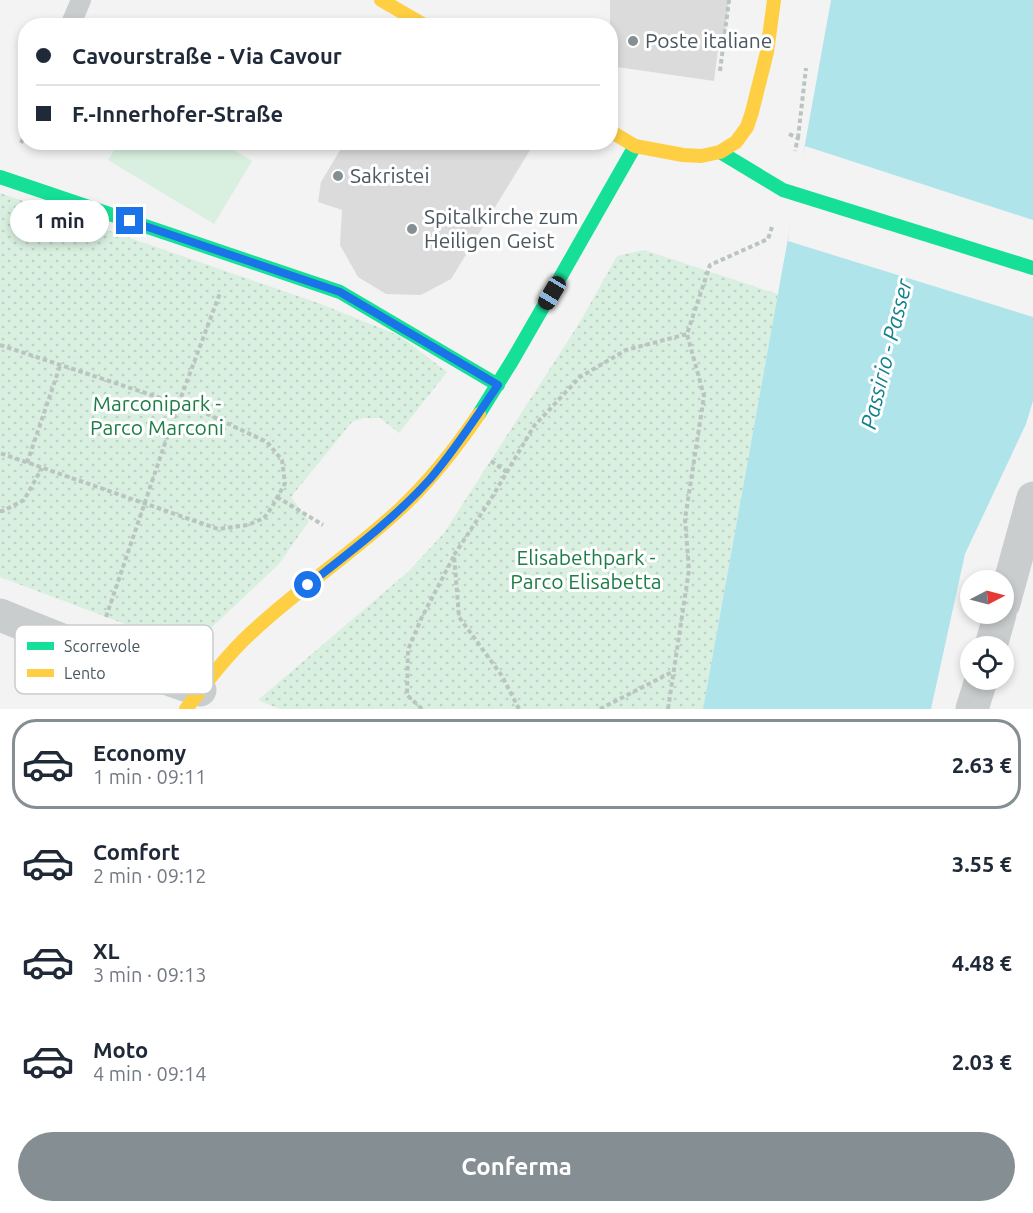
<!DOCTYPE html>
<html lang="it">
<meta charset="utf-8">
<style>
:root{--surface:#fff;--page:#f2f2f3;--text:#1f2937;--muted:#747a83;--line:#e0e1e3;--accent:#858e92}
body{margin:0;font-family:Ubuntu,sans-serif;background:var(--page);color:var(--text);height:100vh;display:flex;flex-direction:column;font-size:22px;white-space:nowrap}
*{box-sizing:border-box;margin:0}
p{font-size:20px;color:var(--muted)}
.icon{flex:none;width:33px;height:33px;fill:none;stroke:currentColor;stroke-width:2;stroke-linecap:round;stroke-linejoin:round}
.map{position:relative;height:709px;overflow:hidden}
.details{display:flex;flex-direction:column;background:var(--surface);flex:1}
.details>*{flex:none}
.banner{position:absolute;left:18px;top:18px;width:600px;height:132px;border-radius:24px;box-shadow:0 3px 9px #0003;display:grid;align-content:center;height:132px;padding:0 18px;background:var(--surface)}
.needle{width:39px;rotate:84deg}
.tools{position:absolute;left:960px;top:570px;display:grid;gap:12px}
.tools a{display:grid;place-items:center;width:54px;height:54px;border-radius:50%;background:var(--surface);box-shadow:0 3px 9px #0003;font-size:30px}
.end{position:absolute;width:27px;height:27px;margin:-14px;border:8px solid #1a73e8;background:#fff;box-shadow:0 0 0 3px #fff}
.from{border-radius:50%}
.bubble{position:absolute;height:42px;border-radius:21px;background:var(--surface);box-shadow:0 3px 9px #0003;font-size:20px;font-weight:600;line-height:42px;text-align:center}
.car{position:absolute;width:18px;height:36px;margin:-18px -9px;border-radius:8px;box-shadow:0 0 4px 2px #0007;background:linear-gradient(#222 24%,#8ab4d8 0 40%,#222 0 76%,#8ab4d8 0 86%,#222 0)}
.banner b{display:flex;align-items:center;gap:21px;height:57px;font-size:22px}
.banner b+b{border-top:2px solid var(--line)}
.banner i{width:15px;height:15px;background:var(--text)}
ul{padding:10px 0 0;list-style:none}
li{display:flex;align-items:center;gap:18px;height:90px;margin:0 12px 9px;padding:0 6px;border:3px solid transparent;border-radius:24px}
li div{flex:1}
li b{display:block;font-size:22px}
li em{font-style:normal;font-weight:600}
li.on{border-color:var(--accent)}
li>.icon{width:54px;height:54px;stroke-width:1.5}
.cta{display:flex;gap:12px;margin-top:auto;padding:12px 18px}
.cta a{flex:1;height:69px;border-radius:36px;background:var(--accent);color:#fff;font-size:24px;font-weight:600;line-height:69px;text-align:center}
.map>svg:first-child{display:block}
</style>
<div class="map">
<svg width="1033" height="709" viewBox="0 0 1033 709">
<defs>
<pattern id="park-dots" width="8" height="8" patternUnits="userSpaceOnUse" patternTransform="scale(1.5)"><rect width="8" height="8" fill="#d9f0e0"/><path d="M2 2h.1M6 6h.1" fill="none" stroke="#bcd0c3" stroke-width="1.8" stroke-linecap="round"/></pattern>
</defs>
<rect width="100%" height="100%" fill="#f3f3f3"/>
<path fill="url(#park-dots)" d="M 0,193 L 321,304 L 400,336 L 447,372 L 399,433 L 380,418 L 364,418 L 352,422 L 291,497 L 309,521 L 279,564 L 193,645 L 189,648 L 0,577 Z
M 644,250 L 778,294 L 703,709 L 280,709 L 258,700 L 409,571 L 444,533 L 580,322 L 617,256 Z"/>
<path fill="#d9f0e0" d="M 222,143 L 252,161 L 214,224 L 108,160 L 119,143 Z"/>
<path fill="#b0e4eb" d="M 831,0 L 1033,0 L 1033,401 L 1026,424 L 965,554 L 931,709 L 703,709 Z"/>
<path fill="#f3f3f3" d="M 805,146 L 1033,220 L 1033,317 L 788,241 L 794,193 Z"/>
<path fill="#dbdbdc" d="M 610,0 L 729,0 L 724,43 L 719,42 L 714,81 L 610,66 Z
M 345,142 L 535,142 L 451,279 L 421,295 L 386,294 L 358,277 L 340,245 L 342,210 L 318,202 L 321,182 Z"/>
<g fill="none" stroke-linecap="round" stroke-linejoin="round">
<path stroke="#bac4c0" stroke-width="4" stroke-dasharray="4.5 3" stroke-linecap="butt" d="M 720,71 L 729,0
M 789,134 L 798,138 L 795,151
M 798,138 L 806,68
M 21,143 L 26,133
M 0,345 L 203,412 L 267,442 L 282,460 L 285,483 L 272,507 L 264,518 L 248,525 L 218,529 L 0,453
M 491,461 L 507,472
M 27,463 L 60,366
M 277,497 L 323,525
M 0,511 L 3,511 L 24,500 L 42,468
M 106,617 L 178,405 L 220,293
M 422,709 L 407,695 L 408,650 L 421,619 L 454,556
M 519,709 L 502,676 L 459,617 L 454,555 L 491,499 L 534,426 L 580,377 L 626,350 L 687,334
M 600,709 L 672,672
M 668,709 L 689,570 L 685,519 L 704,396 L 687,334 L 710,265 L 768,239 L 772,227"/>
<path stroke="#cacdce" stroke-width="20" d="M 70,26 L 81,0"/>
<path stroke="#cacdce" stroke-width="33" d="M 1004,603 L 1033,498
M 0,615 C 66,642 132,668 200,690
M 991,646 L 1000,614
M 972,709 L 981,680"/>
<path stroke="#16e098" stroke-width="14" d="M 720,152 L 783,190 L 1033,268
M 0,177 L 340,292 L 498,385
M 479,414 L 512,361 L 561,276 L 635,146"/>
<path stroke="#ffcf43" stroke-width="14" d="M 381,0 L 426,26
M 610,131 L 635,146 L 683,155 L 701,156 L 720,152 L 736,142 L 747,127 L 752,112 L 767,52 L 774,0
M 186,709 C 206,683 227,655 252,632 C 299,588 353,553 400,509 C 430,481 456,448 479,414"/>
</g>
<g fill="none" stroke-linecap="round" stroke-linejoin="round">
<path stroke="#1a73e8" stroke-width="8" d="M 130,221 L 340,292 L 498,385 C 476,417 455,450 430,479 C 394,519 350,552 308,585"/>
</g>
<g fill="#858e92" stroke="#fff" stroke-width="2">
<circle cx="633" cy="41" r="6"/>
<circle cx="338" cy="176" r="6"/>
<circle cx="412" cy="229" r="6"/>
</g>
<g text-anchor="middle" stroke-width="6" stroke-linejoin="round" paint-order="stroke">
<g font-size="21" fill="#4a575e" stroke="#fff" text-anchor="start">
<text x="645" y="48">Poste italiane</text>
<text x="350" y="183">Sakristei</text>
<text x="424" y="224">Spitalkirche zum<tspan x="424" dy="24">Heiligen Geist</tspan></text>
</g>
<g font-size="21" fill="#1d7e45" stroke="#fff">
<text x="157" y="411">Marconipark -<tspan x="157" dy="24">Parco Marconi</tspan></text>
<text x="586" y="565">Elisabethpark -<tspan x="586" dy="24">Parco Elisabetta</tspan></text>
</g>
<g font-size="22" font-style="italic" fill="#148190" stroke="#fff">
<text transform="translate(886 354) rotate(-76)" y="8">Passirio - Passer</text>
</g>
</g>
<rect x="15" y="625" width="198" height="69" rx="9" fill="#fff" stroke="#c9cdcf" stroke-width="1.5"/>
<rect x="27" y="642" width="27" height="8" fill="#16e098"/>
<rect x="27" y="669" width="27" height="8" fill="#ffcf43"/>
<g font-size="16" fill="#4a575e">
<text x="64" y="652">Scorrevole</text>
<text x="64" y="679">Lento</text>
</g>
</svg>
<div class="tools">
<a><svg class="needle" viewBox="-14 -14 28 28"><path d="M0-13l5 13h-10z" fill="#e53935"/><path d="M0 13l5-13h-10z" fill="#747a83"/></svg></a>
<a><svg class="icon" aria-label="locate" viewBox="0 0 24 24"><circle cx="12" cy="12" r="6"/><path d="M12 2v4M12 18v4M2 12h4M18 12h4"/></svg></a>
</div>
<i class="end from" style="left:308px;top:585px"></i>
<i class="end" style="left:130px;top:221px"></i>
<div class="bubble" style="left:10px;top:200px;width:99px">1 min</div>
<i class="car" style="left:552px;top:293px;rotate:211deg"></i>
<div class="banner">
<b><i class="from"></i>Cavourstraße - Via Cavour</b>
<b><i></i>F.-Innerhofer-Straße</b>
</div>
</div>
<section class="details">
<ul>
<li class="on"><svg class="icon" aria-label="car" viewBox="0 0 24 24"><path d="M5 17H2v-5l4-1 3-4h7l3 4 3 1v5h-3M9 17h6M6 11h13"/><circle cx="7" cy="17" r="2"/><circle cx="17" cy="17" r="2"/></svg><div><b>Economy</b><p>1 min · 09:11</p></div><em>2.63 €</em></li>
<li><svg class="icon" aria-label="car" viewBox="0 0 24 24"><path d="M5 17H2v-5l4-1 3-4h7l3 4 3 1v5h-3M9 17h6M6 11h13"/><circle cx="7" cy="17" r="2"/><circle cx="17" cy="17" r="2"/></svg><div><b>Comfort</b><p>2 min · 09:12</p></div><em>3.55 €</em></li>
<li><svg class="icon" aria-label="car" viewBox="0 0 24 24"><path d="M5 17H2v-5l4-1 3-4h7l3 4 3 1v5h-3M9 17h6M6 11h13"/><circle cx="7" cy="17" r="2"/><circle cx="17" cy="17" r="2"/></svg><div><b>XL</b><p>3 min · 09:13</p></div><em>4.48 €</em></li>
<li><svg class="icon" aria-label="car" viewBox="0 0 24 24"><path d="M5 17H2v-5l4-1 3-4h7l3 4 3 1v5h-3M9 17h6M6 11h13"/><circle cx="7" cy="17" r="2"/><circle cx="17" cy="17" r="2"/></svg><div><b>Moto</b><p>4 min · 09:14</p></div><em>2.03 €</em></li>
</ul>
<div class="cta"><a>Conferma</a></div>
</section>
